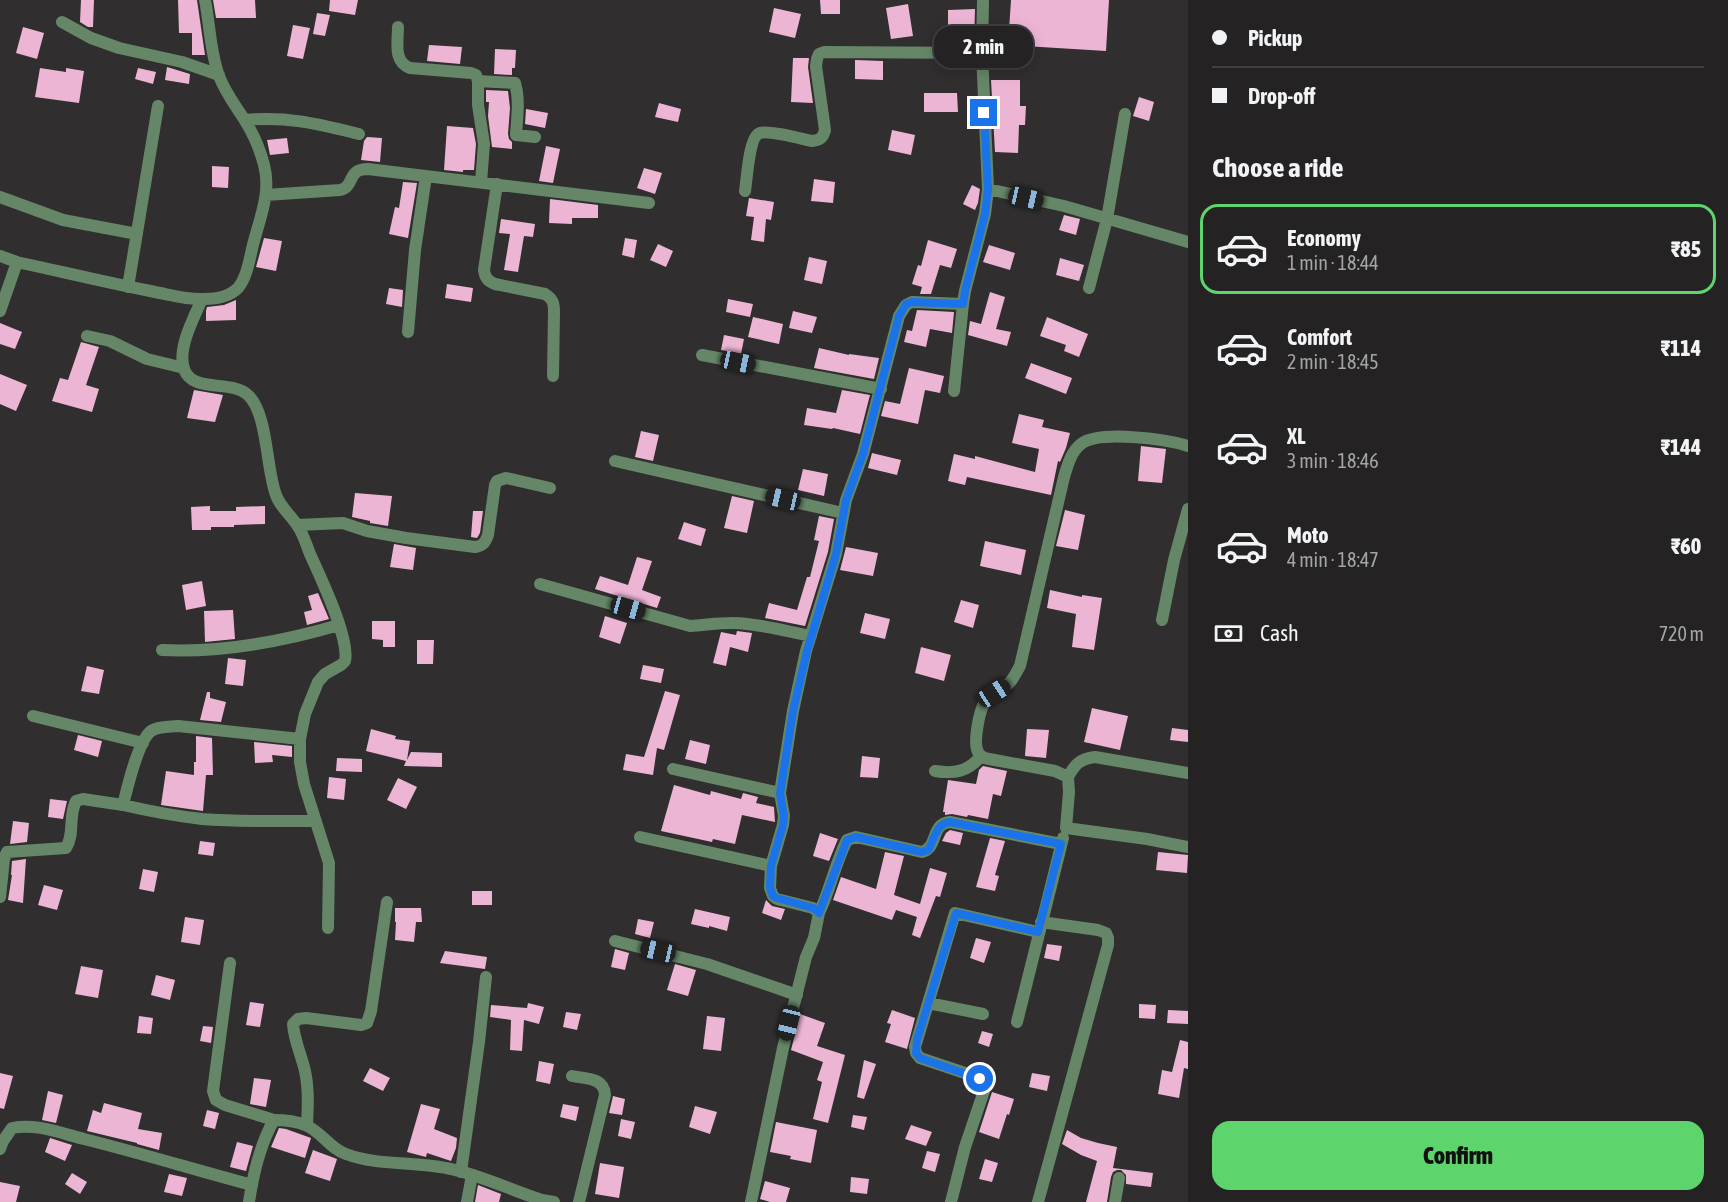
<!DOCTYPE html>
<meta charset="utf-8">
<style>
:root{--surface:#242223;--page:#2c2a2b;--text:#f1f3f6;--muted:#a3a4a6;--line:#413f41;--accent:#5ed56c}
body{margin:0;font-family:"Asap Condensed",sans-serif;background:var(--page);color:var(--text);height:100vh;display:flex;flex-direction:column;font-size:22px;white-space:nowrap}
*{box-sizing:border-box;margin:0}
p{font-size:20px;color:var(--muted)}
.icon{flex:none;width:33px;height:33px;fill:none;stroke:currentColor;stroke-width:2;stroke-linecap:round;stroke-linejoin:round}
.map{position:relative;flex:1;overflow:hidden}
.panel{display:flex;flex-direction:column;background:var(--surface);width:540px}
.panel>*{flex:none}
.hud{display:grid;align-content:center;height:132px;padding:0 24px;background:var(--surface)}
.end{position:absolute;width:27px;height:27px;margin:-14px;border:8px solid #1a73e8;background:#fff;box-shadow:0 0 0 3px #fff}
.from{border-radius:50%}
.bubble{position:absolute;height:42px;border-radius:18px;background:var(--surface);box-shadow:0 3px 15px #0003,0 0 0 2px var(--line);font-size:20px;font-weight:800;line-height:42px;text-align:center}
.car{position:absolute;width:18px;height:36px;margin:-18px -9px;border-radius:8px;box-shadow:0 0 4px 2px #0007;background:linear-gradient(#222 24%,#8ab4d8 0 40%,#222 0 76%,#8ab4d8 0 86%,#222 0)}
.hud b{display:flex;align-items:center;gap:21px;height:57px;font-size:22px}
.hud b+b{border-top:2px solid var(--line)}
.hud i{width:15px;height:15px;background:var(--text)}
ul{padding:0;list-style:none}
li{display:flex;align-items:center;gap:18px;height:90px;margin:0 12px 9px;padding:0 12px;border:3px solid transparent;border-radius:18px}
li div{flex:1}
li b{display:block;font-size:22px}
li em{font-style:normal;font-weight:800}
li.on{border-color:var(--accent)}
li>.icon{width:54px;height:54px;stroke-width:1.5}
h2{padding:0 24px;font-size:27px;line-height:72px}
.pay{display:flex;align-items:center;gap:15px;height:66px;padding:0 24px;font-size:22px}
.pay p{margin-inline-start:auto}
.primary-button{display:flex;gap:12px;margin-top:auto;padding:12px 24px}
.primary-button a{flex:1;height:69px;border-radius:18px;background:var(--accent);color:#111;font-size:24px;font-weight:800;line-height:69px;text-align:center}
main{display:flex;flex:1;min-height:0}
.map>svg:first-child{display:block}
</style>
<main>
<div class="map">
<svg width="1188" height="1202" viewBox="0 0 1188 1202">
<rect width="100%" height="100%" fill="#302e2f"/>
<path fill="#ecb5d4" d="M 81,0 L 94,0 L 93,27 L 88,27 L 80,22 Z
M 178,0 L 197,0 L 205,55 L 192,55 L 192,33 L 179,33 Z
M 213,0 L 255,0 L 256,18 L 216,18 Z
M 330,0 L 358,0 L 355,15 L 329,11 Z
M 820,0 L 840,0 L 840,14 L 821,14 Z
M 1011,0 L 1109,0 L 1106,51 L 1008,45 Z
M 908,4 L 913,36 L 891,39 L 886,8 Z
M 774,8 L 801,14 L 795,38 L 769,32 Z
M 975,9 L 974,45 L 951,45 L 951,29 L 948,29 L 948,10 Z
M 317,13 L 330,15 L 325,36 L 313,34 Z
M 293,25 L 310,28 L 303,59 L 287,56 Z
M 23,27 L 44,33 L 37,59 L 16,53 Z
M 429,45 L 462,47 L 460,64 L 427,61 Z
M 495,49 L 516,50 L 515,68 L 512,68 L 512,75 L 494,74 Z
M 793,58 L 809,58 L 808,67 L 813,103 L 791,102 Z
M 855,60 L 883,61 L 883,80 L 855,79 Z
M 167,67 L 190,74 L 189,84 L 165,80 Z
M 40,68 L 66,72 L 66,68 L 84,71 L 79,103 L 35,97 Z
M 138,68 L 156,72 L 153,84 L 135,79 Z
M 991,80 L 1020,80 L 1020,106 L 1026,106 L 1025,125 L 1019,125 L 1018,153 L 995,152 Z
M 486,90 L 508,91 L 510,108 L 508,134 L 509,139 L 512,142 L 512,149 L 492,147 L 488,116 L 489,102 L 486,102 Z
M 924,93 L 957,93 L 958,112 L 924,112 Z
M 1139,97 L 1154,102 L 1149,121 L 1133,116 Z
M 659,103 L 681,109 L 678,122 L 655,117 Z
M 526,109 L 548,113 L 545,128 L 525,124 Z
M 447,126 L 473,128 L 476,144 L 474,170 L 463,170 L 463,172 L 444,170 Z
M 892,130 L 915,135 L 911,155 L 888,150 Z
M 367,137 L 382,138 L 380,162 L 361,160 L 364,141 Z
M 287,138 L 289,153 L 270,155 L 267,140 Z
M 546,146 L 560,149 L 553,183 L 539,181 Z
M 212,166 L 229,167 L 228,188 L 212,187 Z
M 644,168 L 662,173 L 655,194 L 637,188 Z
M 814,179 L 835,182 L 833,203 L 811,201 Z
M 403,182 L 417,183 L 408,238 L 389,234 L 395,207 L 399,208 Z
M 972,185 L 980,189 L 978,203 L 975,210 L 963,204 Z
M 749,198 L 774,202 L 771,220 L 766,219 L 764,242 L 751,240 L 754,217 L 746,216 Z
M 550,199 L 598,205 L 598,218 L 572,218 L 572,224 L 549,223 Z
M 1064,215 L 1080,219 L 1076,235 L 1059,230 Z
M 501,219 L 535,224 L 533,237 L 524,236 L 518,272 L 504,270 L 510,234 L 499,233 Z
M 264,238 L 282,241 L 276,271 L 256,267 Z
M 625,238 L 637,240 L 634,258 L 622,255 Z
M 928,240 L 957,249 L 951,268 L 940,265 L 931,294 L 920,294 L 922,287 L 912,284 L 918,265 L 921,266 Z
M 658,244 L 673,251 L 666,267 L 650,260 Z
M 989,245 L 1015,253 L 1010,270 L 983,262 Z
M 809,257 L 827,261 L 822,284 L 804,280 Z
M 1060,258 L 1084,265 L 1079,281 L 1056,275 Z
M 447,284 L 473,288 L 471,302 L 445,298 Z
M 389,288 L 403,290 L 402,307 L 386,304 Z
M 990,292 L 1005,297 L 996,329 L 1011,332 L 1007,346 L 968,335 L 970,321 L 981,324 Z
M 728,299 L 753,304 L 750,317 L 726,312 Z
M 236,300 L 236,320 L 206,321 L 206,311 L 207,307 L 224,305 Z
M 917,310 L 954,312 L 952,333 L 930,329 L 926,347 L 904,342 L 907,330 L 912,331 Z
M 793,311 L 817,317 L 812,333 L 789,328 Z
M 753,317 L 783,324 L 779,344 L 748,337 Z
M 1047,317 L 1088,334 L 1079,357 L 1064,351 L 1066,345 L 1040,336 Z
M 0,323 L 22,332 L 15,349 L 0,344 Z
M 724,335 L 744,339 L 741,354 L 721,350 Z
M 81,342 L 99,347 L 86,385 L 99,389 L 92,412 L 52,401 L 60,378 L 68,380 Z
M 819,348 L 849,355 L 849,354 L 879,358 L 874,379 L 814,368 Z
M 1031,363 L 1072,378 L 1066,394 L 1025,378 Z
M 909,368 L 944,376 L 940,393 L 925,390 L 918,424 L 881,416 L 885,401 L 900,404 Z
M 0,374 L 27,385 L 16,411 L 0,404 Z
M 194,390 L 223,395 L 215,422 L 187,418 Z
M 842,390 L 870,395 L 860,434 L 833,428 L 832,429 L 804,425 L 807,408 L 836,413 Z
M 1019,414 L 1044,420 L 1042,427 L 1070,433 L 1066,448 L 1060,462 L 1058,461 L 1051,495 L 967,477 L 965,485 L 948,481 L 954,454 L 975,459 L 975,456 L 1035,472 L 1039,449 L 1012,443 Z
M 641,431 L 659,435 L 653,461 L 635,457 Z
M 1141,446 L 1166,449 L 1162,483 L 1138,481 Z
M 872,453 L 901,460 L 897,475 L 868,468 Z
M 803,469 L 828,474 L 824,496 L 798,490 Z
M 355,493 L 392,496 L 388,526 L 370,523 L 370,521 L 352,517 Z
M 732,496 L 754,501 L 747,533 L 724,528 Z
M 210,506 L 210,511 L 236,511 L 236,507 L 265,506 L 265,524 L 234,525 L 234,527 L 211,527 L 211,530 L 192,530 L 191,507 Z
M 1065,510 L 1085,515 L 1078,550 L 1056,546 Z
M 473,511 L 483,511 L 480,533 L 477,538 L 471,537 Z
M 819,516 L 834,519 L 828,552 L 805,626 L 765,618 L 769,603 L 797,610 L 807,577 L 810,577 L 819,541 L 814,540 Z
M 684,522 L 706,529 L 701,546 L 678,539 Z
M 985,541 L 1026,550 L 1021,575 L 980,566 Z
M 394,544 L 416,548 L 413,570 L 390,567 Z
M 846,547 L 878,553 L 873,576 L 840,570 Z
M 637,557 L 652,561 L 642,590 L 661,597 L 657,608 L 595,589 L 600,576 L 628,585 Z
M 202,581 L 206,606 L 186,610 L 182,585 Z
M 1050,590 L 1082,597 L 1082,595 L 1102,598 L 1094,650 L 1072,647 L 1076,614 L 1047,608 Z
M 318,593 L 329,619 L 307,625 L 304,612 L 312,610 L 308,596 Z
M 961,600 L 979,605 L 973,628 L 954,622 Z
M 233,610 L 235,639 L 205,642 L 204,611 Z
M 865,613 L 890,619 L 885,639 L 860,633 Z
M 605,616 L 627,623 L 620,644 L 599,637 Z
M 372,621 L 395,621 L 395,647 L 383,647 L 383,640 L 372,639 Z
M 737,631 L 752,633 L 748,652 L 730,647 L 726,666 L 713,663 L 721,632 L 736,635 Z
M 417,640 L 434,640 L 433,664 L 417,664 Z
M 921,647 L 951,655 L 944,681 L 915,673 Z
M 228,658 L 246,660 L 243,686 L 225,684 Z
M 643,665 L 664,669 L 661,683 L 640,679 Z
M 87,666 L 104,670 L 99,694 L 81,691 Z
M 665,691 L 680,695 L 664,750 L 657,748 L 653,775 L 623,770 L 626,754 L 644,757 Z
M 207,692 L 210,692 L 210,698 L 226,702 L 221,722 L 200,720 Z
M 1092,708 L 1128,716 L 1120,750 L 1084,742 Z
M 1172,728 L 1188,730 L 1188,742 L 1170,740 Z
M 371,729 L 396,736 L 395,739 L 410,741 L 407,760 L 411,752 L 442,753 L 442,767 L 404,766 L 406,761 L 366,751 Z
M 1027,729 L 1049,730 L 1046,758 L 1025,756 Z
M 78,735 L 102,741 L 98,757 L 74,750 Z
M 196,736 L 212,738 L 213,775 L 206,775 L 203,811 L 161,805 L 166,771 L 194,775 L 194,762 L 196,762 Z
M 690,740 L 710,745 L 706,764 L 685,759 Z
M 254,742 L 292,746 L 292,757 L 272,755 L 273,762 L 255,763 Z
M 862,756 L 880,758 L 878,778 L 860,777 Z
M 337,758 L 362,759 L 362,772 L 336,771 Z
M 983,766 L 1007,771 L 1001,796 L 993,794 L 988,819 L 968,815 L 967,817 L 952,814 L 945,815 L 945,812 L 943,812 L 948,780 L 976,784 L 979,770 Z
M 329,777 L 346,779 L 344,800 L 327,798 Z
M 398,778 L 417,787 L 406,809 L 387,800 Z
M 674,785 L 710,795 L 711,791 L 741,799 L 743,793 L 758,797 L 756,803 L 774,807 L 775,822 L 742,815 L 735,844 L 713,839 L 712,842 L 661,831 Z
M 50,799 L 67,801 L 63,819 L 48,817 Z
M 13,821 L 29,823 L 27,842 L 10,844 Z
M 950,830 L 963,833 L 960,845 L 942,841 L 946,833 Z
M 820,833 L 838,839 L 829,861 L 813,856 Z
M 990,838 L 1005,841 L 995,875 L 999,876 L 995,891 L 976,887 Z
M 200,841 L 215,843 L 213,856 L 198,854 Z
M 885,852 L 904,856 L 894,895 L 920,904 L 930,868 L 947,873 L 940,897 L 936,896 L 920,938 L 912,935 L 917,917 L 896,910 L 892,920 L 833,900 L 841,877 L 876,889 Z
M 1158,852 L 1188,855 L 1187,873 L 1156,870 Z
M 26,859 L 23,903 L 8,900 L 12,875 L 11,875 L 12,861 Z
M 143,869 L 158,872 L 154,892 L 139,889 Z
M 44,885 L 63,890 L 57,910 L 38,905 Z
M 472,891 L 492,891 L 492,905 L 472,905 Z
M 766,900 L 772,906 L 785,909 L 781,920 L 762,913 Z
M 395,908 L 421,908 L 422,922 L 416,922 L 414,942 L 395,940 L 396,922 L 395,922 Z
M 695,909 L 730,917 L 727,931 L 709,926 L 709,928 L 691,924 Z
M 185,917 L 204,920 L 200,945 L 181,942 Z
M 638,919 L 654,922 L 650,938 L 635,934 Z
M 976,938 L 991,942 L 984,963 L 970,958 Z
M 1047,944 L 1062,946 L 1059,961 L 1044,958 Z
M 615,949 L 629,953 L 625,970 L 611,967 Z
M 445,951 L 487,957 L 485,969 L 440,963 Z
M 675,964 L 696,970 L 688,996 L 667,990 Z
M 81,966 L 103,970 L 98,998 L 75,994 Z
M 156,975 L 175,980 L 170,1000 L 151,995 Z
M 250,1002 L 264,1004 L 260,1027 L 246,1025 Z
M 528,1003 L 544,1007 L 539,1024 L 524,1020 L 522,1051 L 510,1050 L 511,1020 L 490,1017 L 491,1005 L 527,1008 Z
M 1139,1004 L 1156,1005 L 1155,1019 L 1139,1018 Z
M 892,1010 L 915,1018 L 907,1049 L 885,1042 L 891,1024 L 887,1023 Z
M 1168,1010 L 1188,1011 L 1188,1024 L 1167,1023 Z
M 566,1012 L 581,1014 L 577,1030 L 563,1027 Z
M 800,1014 L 825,1023 L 817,1046 L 845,1055 L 828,1123 L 813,1119 L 822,1082 L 817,1080 L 823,1062 L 791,1050 Z
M 139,1016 L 153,1018 L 151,1034 L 137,1033 Z
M 707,1016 L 725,1018 L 721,1051 L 703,1049 Z
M 203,1026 L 213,1027 L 211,1043 L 200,1041 Z
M 982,1031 L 993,1034 L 989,1047 L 978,1043 Z
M 1180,1040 L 1188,1042 L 1188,1069 L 1184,1068 L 1179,1098 L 1158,1094 L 1162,1070 L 1172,1072 Z
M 864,1060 L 876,1064 L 864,1099 L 857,1097 Z
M 539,1061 L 554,1064 L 550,1084 L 536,1081 Z
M 370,1068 L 390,1078 L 383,1091 L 363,1081 Z
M 0,1073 L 13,1076 L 4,1109 L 0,1108 Z
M 1032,1073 L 1050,1076 L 1047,1091 L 1029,1087 Z
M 254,1078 L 271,1080 L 266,1107 L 250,1104 Z
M 48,1091 L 63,1095 L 56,1123 L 42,1120 Z
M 992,1092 L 1014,1099 L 1009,1115 L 1007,1114 L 999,1139 L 979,1132 Z
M 613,1096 L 625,1099 L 622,1115 L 609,1113 Z
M 104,1103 L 142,1113 L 138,1129 L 162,1133 L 159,1150 L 137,1144 L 137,1143 L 87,1131 L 93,1110 L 101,1113 Z
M 421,1104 L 440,1109 L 434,1129 L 457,1138 L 456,1148 L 451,1161 L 427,1153 L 426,1157 L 407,1152 Z
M 563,1104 L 579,1107 L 576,1121 L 560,1117 Z
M 695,1106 L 717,1112 L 710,1134 L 689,1127 Z
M 207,1110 L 219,1113 L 215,1129 L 203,1126 Z
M 853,1115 L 867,1117 L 864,1130 L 851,1127 Z
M 621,1119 L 635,1122 L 631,1139 L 618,1136 Z
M 776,1122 L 817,1130 L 811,1163 L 790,1159 L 791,1156 L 770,1152 Z
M 911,1125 L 932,1132 L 926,1146 L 905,1139 Z
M 279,1128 L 286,1129 L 311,1138 L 305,1158 L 271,1147 Z
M 1067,1130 L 1081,1138 L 1098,1143 L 1117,1147 L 1113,1168 L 1153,1173 L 1151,1187 L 1126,1184 L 1126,1175 L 1121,1170 L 1117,1170 L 1113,1172 L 1111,1177 L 1107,1202 L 1086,1202 L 1097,1161 L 1081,1155 L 1062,1144 Z
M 50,1138 L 72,1145 L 65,1161 L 45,1152 Z
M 237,1142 L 253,1146 L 246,1171 L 230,1167 Z
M 313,1150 L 337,1159 L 330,1181 L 305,1173 Z
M 927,1151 L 940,1154 L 935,1172 L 922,1168 Z
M 985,1159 L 998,1163 L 992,1182 L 979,1179 Z
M 600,1163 L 624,1167 L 619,1198 L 595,1194 Z
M 72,1173 L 87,1182 L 80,1194 L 65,1184 Z
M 169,1174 L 187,1178 L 182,1196 L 164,1192 Z
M 851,1177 L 869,1179 L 867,1194 L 850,1192 Z
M 765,1181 L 790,1188 L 786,1202 L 770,1202 L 760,1199 Z
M 0,1182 L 20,1186 L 16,1202 L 0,1202 Z
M 478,1185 L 501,1194 L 499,1202 L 475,1202 Z"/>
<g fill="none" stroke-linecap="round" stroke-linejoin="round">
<path stroke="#658767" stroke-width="12" d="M 62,22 L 91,38 L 119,48 L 182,62 L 219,75
M 398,27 C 398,42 393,62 410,68 L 471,73 L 476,75 L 478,81 L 478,105 L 484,144 L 481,182
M 478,81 L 515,83 C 520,100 517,117 516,135 L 535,137
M 245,120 C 288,116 318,124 359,134
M 497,184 L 484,270 C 485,278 488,281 495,284 L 545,294 C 553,299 554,303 554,312 L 553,376
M 988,189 L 1064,206 L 1188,242
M 745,191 C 747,179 749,136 760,133 C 769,130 802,139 812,141 C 820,140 823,138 825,130 L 816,66 L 817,59 L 819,54 L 824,52 L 982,53
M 266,195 L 340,190 C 356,186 346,169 368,169 L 649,203
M 0,197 L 63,220 L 137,234
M 0,256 L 17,262 C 63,272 108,283 155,292 C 171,295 188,300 204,299 C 216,299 229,297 238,288 C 248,276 250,255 254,241 C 261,215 271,191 264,165 C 260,149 253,133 244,119 C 235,105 225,92 219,76 C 210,52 210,25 205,0
M 128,287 L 158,106
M 1089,288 L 1107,219 L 1125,114
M 202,299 C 194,318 177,348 184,369 C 193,394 231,379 248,395 C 268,414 266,469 276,495 C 280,507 290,514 297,525 C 303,533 306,544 310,554 C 320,576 350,638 345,661 L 341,665 L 325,674 L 318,682 L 305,714 L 300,739 L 300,762 L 304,784 L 329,863 L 328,928
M 0,311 L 17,262
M 408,332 L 415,250 L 426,176
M 87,336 L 110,341 L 147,359 L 184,368
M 702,355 L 881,389
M 954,391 L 963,304
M 1188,446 C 1166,439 1099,430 1081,444 C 1071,452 1068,464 1064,477 L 1020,666 C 1017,671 1014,678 1010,682 C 1003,690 991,693 985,702 C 979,711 973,743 978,752 C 980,757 984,758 989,759 L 1055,771 L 1068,777 L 1069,792 L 1066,828 L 1147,839 L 1188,847
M 615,461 L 843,513
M 297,525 L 343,523 L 367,531 L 406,538 L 475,547 C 483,546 485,543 488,535 L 495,485 L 497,481 L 506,478 L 550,488
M 540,584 L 690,626 C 709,625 728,621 747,624 C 768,626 790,632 811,636
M 1162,620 L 1174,560 L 1188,509
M 162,650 C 222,653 281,642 339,625
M 33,716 L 143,743
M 673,769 L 780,793
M 935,771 C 954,774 968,772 981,756
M 1068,777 C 1075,764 1080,759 1095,757 L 1188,773
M 123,805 C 149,811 175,816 202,819 C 240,822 277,821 315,821
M 640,837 L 771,866
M 0,897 L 4,859 L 7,852 L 66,848 C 75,834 68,816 76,801 L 83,799 L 123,805 C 127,789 138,741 151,731 C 158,726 170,727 178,726 L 300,739
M 819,913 C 830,890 835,864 847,840 L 856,837 L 922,852 C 939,847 930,824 950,822 L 1061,844
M 615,941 L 707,964 L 797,995
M 230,963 L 213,1091 L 216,1100 L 225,1105 L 274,1120
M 928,1003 L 983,1014
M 1017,1022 L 1063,838
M 572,1076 C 586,1079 604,1077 605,1095 L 579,1202
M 307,1125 C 308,1105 309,1086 304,1067 C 300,1052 294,1039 293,1024 L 298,1019 L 306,1018 L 361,1025 L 367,1023 L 371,1011 L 387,902
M 0,1149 L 3,1141 L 12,1128 C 36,1123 60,1133 84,1139 C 140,1153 196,1170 252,1185
M 461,1172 L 479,1042 L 486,977
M 467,1202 L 472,1175
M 751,1202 L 783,1048 L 806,957 L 814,938 L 819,913 L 813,908 L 777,899 L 773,896 L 770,888 L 771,866 L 783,825 L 784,816 L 780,793 L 793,711 L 806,651 L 836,554 L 846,500 L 863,454 L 899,316 L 906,305 L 912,302 L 963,304 L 965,291 L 985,214 L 988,189 L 982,53 L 983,0
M 951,1202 L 965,1147 L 984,1091 C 984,1083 982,1080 974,1076 L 920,1058 L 916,1053 L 915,1047 L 955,913 L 1038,932
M 1038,1202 L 1108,945 L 1108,938 L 1106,933 L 1098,930 L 1041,922
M 1115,1202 L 1119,1178"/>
<path stroke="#658767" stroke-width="12" d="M 249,1202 C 253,1175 260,1144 274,1120 C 285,1120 295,1121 305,1125 C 321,1131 330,1149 346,1154 C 377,1166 413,1161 446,1168 C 479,1174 510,1190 542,1200 L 554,1202"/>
</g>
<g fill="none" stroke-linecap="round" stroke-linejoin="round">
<path stroke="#1a73e8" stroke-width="8" d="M 980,1079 L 920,1058 L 916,1053 L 917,1040 L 956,913 L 1038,932 L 1061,844 L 950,822 C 935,824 935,839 928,850 L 922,852 L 856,837 L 847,840 L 819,913 L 813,908 L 777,898 L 773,896 L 770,888 L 771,866 L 783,825 L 784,816 L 780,794 L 793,711 L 807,651 L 836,554 L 846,500 L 863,454 L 899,316 L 906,304 L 912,302 L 963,304 L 965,291 L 985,214 L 988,189 L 984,113"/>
</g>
</svg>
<i class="end from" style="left:980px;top:1079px"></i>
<i class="end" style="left:984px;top:113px"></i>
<div class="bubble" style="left:934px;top:26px;width:99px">2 min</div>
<i class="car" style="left:1026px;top:198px;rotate:103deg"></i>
<i class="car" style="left:738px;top:362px;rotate:102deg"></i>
<i class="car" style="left:783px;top:499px;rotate:283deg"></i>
<i class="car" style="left:628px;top:608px;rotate:106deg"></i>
<i class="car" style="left:994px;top:693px;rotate:57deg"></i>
<i class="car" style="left:658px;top:951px;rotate:283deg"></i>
<i class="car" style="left:789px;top:1023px;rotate:194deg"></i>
</div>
<section class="panel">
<div class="hud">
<b><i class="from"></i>Pickup</b>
<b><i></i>Drop-off</b>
</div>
<h2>Choose a ride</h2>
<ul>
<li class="on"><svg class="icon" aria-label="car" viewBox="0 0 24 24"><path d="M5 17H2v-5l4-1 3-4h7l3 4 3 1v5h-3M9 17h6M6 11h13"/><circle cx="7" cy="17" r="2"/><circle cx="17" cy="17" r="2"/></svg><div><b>Economy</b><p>1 min · 18:44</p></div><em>₹85</em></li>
<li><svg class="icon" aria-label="car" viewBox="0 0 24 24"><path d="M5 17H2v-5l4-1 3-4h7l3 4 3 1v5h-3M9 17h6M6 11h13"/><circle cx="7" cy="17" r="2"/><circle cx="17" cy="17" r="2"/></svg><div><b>Comfort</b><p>2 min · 18:45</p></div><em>₹114</em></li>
<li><svg class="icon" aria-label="car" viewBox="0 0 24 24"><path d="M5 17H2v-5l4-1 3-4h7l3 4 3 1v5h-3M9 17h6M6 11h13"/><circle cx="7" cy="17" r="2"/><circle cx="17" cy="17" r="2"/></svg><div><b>XL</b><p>3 min · 18:46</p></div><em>₹144</em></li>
<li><svg class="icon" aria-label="car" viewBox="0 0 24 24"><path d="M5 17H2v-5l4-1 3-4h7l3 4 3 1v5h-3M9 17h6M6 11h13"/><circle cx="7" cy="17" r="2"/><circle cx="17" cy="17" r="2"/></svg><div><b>Moto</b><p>4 min · 18:47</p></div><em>₹60</em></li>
</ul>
<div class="pay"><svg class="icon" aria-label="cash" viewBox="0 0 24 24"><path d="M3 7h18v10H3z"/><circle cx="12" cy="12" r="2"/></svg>Cash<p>720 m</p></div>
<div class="primary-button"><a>Confirm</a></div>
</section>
</main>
